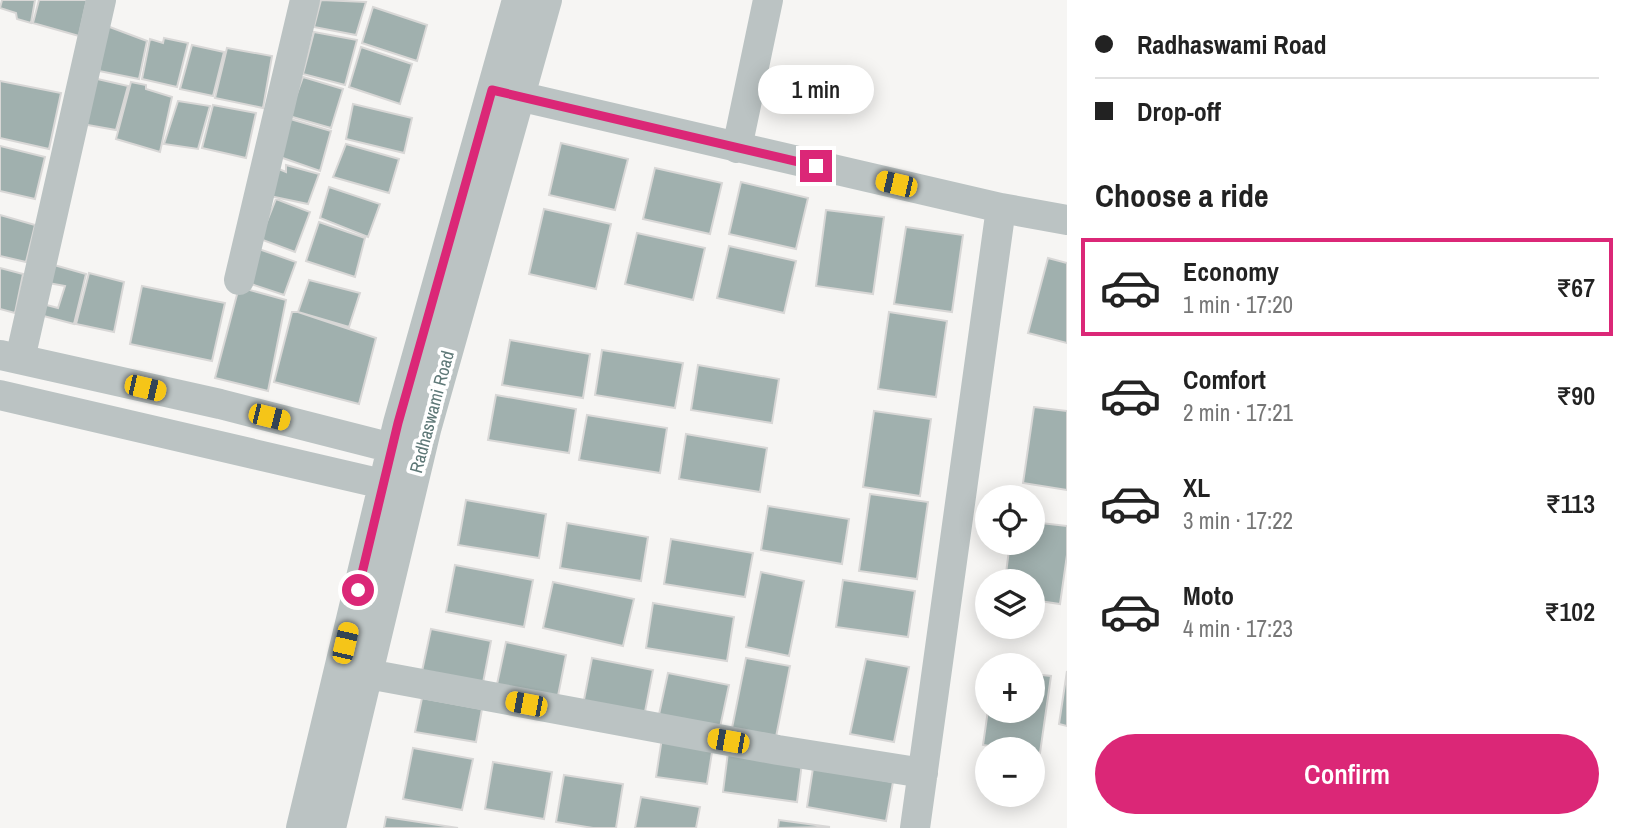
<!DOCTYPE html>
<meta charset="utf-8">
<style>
:root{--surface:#fff;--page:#f2f2f2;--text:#222;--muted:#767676;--line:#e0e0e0;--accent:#db2777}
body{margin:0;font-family:"Archivo Narrow",sans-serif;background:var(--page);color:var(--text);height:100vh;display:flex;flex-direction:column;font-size:26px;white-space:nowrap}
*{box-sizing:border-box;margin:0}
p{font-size:23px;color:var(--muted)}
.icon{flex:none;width:38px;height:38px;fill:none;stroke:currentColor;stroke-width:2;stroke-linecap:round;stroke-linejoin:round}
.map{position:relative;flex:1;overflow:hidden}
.side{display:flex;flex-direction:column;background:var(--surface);width:560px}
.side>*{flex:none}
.top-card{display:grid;align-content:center;height:154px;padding:0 28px;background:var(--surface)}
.controls{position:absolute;left:975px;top:485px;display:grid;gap:14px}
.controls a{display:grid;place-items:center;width:70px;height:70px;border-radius:50%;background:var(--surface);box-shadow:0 4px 18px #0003;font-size:35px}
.end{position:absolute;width:32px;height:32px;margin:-16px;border:9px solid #db2777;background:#fff;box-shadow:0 0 0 4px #fff}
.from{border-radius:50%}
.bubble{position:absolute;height:49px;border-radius:24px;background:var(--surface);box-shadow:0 4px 18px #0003;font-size:23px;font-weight:600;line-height:49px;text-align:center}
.car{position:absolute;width:21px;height:42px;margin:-21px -10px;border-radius:9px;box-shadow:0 0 5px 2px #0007;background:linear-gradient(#f5c518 24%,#345 0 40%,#f5c518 0 76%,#345 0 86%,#f5c518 0)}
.top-card b{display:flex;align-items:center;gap:24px;height:66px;font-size:26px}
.top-card b+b{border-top:2px solid var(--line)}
.top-card i{width:18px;height:18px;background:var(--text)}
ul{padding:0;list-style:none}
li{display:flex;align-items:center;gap:21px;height:98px;margin:0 14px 10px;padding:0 14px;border:4px solid transparent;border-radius:0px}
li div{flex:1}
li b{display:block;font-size:26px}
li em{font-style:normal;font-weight:600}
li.selected{border-color:var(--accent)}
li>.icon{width:63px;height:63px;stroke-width:1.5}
h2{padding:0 28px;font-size:32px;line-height:84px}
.button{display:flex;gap:14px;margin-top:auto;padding:14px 28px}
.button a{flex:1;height:80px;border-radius:42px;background:var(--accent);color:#fff;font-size:28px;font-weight:600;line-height:80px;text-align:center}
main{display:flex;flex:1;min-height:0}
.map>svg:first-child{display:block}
</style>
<main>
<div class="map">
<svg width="1067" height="828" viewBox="0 0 1067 828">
<rect width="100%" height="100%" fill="#f6f5f3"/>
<path fill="#a0b0ae" stroke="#d8d7d6" stroke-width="2" d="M 2,0 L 35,0 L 31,23 L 17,19 L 16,13 L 0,8 Z
M 39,0 L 87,0 L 79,36 L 33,23 Z
M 321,0 L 366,2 L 356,35 L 314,27 Z
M 373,7 L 427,25 L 417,61 L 362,43 Z
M 107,26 L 147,41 L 139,79 L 99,71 Z
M 314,32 L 357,40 L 345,85 L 303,74 Z
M 164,38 L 188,43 L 177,87 L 142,79 L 150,39 L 163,43 Z
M 192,45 L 224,52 L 213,96 L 180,89 Z
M 361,47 L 412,64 L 400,104 L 349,87 Z
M 227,48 L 272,56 L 263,108 L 215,98 Z
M 303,77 L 343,89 L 331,128 L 289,116 Z
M 93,78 L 128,86 L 116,130 L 82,124 Z
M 0,81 L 61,93 L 49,149 L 0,138 Z
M 131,82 L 146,85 L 146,89 L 172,97 L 160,152 L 116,139 Z
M 178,101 L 210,106 L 198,149 L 164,144 Z
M 353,104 L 412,118 L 404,153 L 346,139 Z
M 213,105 L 256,113 L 246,158 L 202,148 Z
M 287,118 L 331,131 L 320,171 L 277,156 Z
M 561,143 L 628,159 L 615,210 L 549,195 Z
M 346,144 L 399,159 L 389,193 L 333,177 Z
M 0,146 L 45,157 L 35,199 L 0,191 Z
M 286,165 L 319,174 L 308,204 L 265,195 L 279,169 L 286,172 Z
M 655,168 L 722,183 L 710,234 L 643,219 Z
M 741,182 L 808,198 L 796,249 L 729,234 Z
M 329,187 L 380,204 L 368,237 L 320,218 Z
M 276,199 L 310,212 L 295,252 L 260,239 Z
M 544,209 L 611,224 L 596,289 L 529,274 Z
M 826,210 L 884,217 L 873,294 L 816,286 Z
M 0,215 L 35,225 L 26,262 L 0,256 Z
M 319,222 L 365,238 L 355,277 L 306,261 Z
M 906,227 L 963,235 L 952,312 L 894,304 Z
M 637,233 L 705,248 L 693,300 L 625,284 Z
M 729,246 L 796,261 L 784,313 L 717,298 Z
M 256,248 L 296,262 L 284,295 L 242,281 Z
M 1048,258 L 1067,263 L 1067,343 L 1028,333 Z
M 47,263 L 86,274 L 74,324 L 36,314 L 39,303 L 58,308 L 65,286 L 43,282 Z
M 0,268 L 23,274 L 15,313 L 0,309 Z
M 89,273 L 124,282 L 114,332 L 76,324 Z
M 309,280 L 360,293 L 349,327 L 298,312 Z
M 142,286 L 225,303 L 212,361 L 130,344 Z
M 239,287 L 286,300 L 268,391 L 215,378 Z
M 292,312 L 298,312 L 376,338 L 359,404 L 274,382 Z
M 889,312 L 947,321 L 936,397 L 878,389 Z
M 510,340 L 590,354 L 583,398 L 502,385 Z
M 602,350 L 683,363 L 675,408 L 595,395 Z
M 698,365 L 779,379 L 772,423 L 691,410 Z
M 496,395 L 576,409 L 569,453 L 488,440 Z
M 1034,407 L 1067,411 L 1067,490 L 1023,483 Z
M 874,411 L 931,419 L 920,496 L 863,487 Z
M 587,415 L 667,428 L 660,473 L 579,460 Z
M 686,434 L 767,448 L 760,492 L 679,479 Z
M 870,494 L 928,502 L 917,579 L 859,571 Z
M 466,500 L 546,514 L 539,558 L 458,545 Z
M 768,506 L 849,519 L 842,564 L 761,550 Z
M 1032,522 L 1067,526 L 1067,555 L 1060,604 L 1032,600 L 1032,581 L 1005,581 L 1010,542 L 1032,542 Z
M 567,523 L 648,537 L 641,581 L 560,568 Z
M 671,539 L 753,553 L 745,597 L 664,584 Z
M 455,565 L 533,580 L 524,627 L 446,612 Z
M 761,572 L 804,581 L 789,656 L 746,647 Z
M 843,580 L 915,591 L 908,637 L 836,627 Z
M 553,582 L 634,599 L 623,646 L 543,628 Z
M 653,603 L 734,617 L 727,661 L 646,648 Z
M 431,629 L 491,641 L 482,688 L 421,676 Z
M 506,642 L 566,655 L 557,701 L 496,689 Z
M 592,658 L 653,670 L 644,717 L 583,705 Z
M 746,658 L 790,666 L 775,742 L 731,733 Z
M 866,659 L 909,667 L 894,742 L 850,734 Z
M 1067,671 L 1067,726 L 1059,724 Z
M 668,673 L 729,685 L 719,732 L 658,719 Z
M 1032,674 L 1051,676 L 1040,753 L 1032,752 L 1032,749 L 1010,749 L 983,745 L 988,710 L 1032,710 Z
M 422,698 L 482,709 L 476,742 L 415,732 Z
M 662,738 L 713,746 L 707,784 L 656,777 Z
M 413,748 L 473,759 L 462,810 L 403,799 Z
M 728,752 L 802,763 L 797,802 L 723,792 Z
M 493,762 L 552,772 L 544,819 L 485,809 Z
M 813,768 L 893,782 L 886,821 L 807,807 Z
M 564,775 L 623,784 L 616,828 L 593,828 L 556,822 Z
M 641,797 L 700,807 L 696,828 L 635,828 Z
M 386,817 L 458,828 L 384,828 Z
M 779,820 L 830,827 L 778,828 Z"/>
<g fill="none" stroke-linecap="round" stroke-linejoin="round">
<path stroke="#bbc3c3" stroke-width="30" d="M 492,90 L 1001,208 L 915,828
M 737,148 L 768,0
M 1001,208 L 1067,220
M 239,280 L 305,0
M 0,355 L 220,404 L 412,453
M 20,359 L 101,0
M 0,395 L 400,488
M 368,674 L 778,750 L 923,773
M 301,828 L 398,423 L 517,0
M 331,828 L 426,430 L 547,0"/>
</g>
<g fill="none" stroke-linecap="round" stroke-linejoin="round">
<path stroke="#db2777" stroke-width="9" d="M 358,590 L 398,423 L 492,90 L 816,166"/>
</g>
<g text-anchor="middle" stroke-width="7" stroke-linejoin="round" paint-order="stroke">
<g font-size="18" fill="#5e7877" stroke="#fff">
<text transform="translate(432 412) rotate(-75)" y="6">Radhaswami Road</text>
</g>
</g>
</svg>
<div class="controls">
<a><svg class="icon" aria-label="locate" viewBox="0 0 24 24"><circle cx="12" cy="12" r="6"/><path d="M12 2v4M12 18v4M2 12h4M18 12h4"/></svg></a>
<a><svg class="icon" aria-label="layers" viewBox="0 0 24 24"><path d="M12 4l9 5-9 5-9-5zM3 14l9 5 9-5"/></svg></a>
<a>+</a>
<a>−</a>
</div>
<i class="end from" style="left:358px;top:590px"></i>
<i class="end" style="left:816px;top:166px"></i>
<div class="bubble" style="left:758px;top:65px;width:116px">1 min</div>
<i class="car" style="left:896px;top:184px;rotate:283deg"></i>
<i class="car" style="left:145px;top:388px;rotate:103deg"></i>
<i class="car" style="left:269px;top:417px;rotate:104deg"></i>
<i class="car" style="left:345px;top:643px;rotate:13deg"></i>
<i class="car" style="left:526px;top:704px;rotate:281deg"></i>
<i class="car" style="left:728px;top:741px;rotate:280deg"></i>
</div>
<section class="side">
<div class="top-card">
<b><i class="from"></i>Radhaswami Road</b>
<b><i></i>Drop-off</b>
</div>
<h2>Choose a ride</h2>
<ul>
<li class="selected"><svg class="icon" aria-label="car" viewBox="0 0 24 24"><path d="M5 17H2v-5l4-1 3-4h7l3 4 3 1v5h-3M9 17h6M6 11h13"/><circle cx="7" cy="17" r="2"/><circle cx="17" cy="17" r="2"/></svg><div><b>Economy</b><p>1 min · 17:20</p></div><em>₹67</em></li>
<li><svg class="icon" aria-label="car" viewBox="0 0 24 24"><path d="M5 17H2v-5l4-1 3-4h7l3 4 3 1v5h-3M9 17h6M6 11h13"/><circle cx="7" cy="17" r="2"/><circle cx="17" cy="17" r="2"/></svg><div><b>Comfort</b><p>2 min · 17:21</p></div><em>₹90</em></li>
<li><svg class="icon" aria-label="car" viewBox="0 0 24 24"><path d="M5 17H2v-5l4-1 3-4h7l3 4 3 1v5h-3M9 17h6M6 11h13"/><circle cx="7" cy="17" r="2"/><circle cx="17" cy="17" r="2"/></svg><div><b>XL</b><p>3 min · 17:22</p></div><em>₹113</em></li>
<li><svg class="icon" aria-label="car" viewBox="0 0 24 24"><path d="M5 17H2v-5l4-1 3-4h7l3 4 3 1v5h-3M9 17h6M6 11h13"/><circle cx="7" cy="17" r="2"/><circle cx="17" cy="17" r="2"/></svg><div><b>Moto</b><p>4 min · 17:23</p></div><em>₹102</em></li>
</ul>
<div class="button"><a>Confirm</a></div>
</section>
</main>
